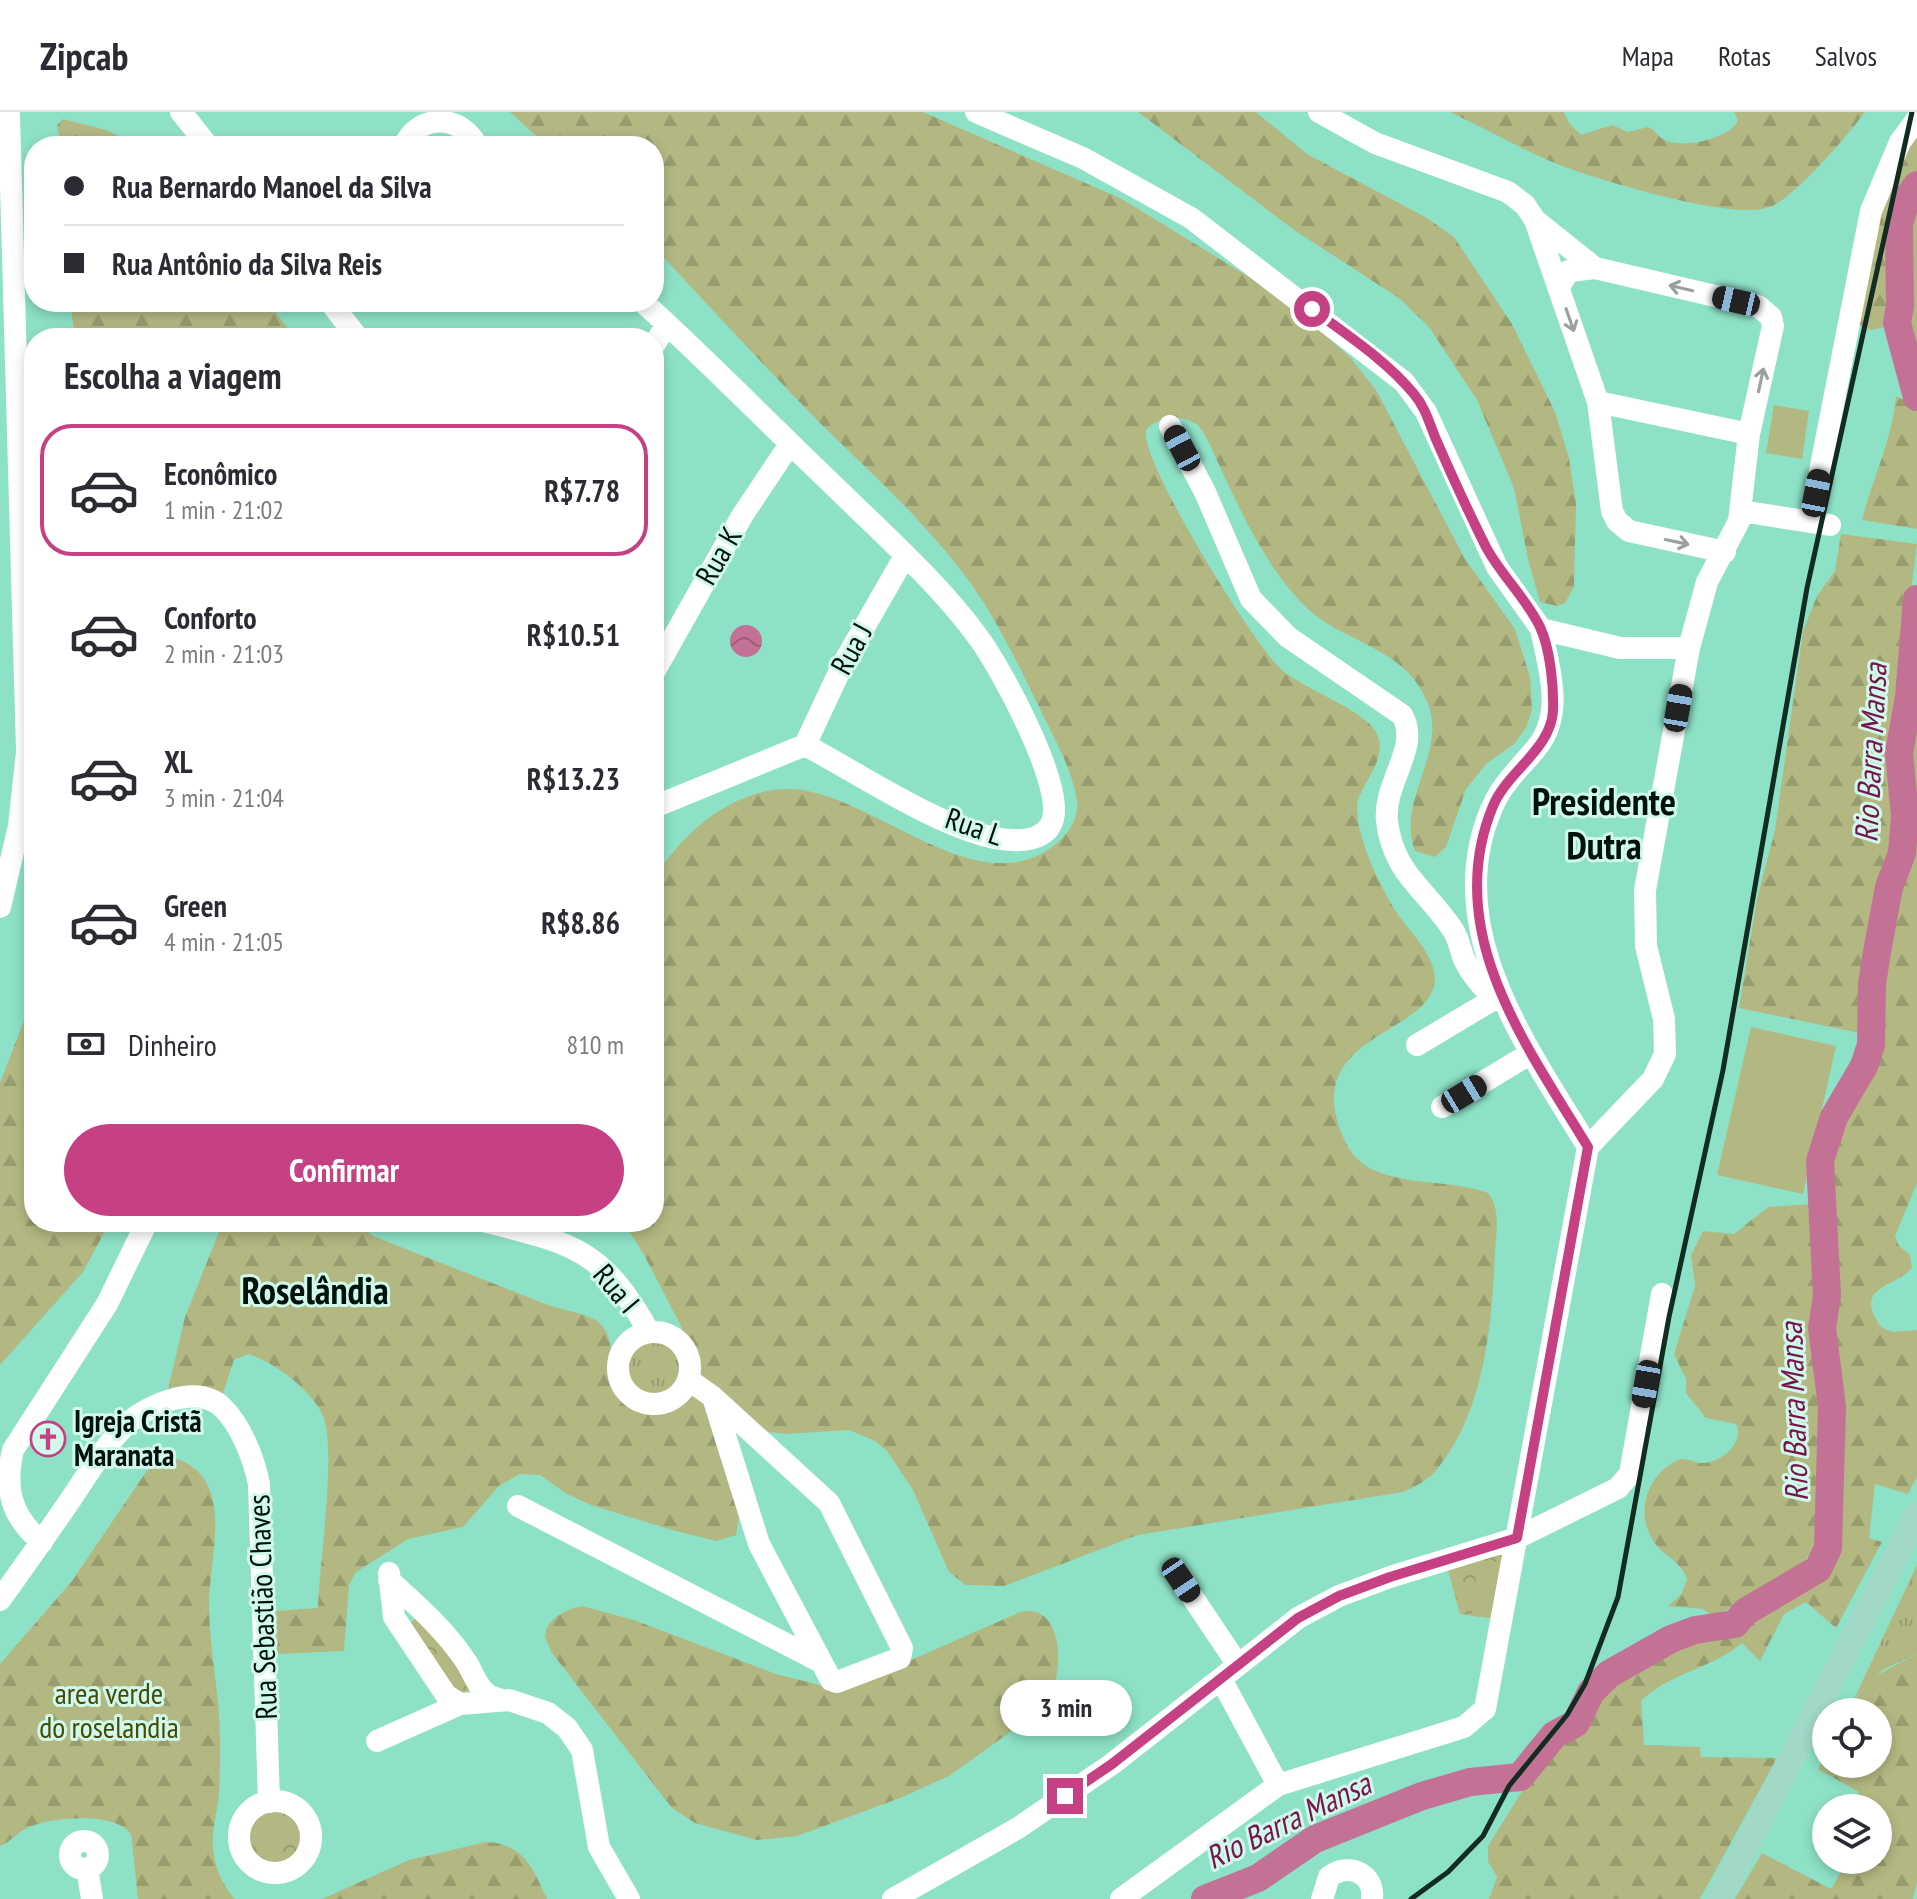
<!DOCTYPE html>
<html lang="pt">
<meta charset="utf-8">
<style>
:root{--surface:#fff;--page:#f7f7f7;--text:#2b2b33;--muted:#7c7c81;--line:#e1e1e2;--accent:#c64184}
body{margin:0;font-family:"PT Sans Narrow",sans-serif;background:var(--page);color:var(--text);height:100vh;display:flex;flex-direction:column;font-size:30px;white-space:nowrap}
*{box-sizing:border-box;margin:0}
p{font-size:26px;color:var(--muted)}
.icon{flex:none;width:44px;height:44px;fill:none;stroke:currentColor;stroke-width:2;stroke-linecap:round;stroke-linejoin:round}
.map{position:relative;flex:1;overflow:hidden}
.panel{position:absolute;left:24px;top:216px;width:640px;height:904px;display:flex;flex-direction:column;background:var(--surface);border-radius:32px;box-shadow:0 4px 12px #0003}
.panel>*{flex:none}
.guide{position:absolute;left:24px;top:24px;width:640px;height:176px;border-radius:32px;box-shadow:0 4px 12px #0003;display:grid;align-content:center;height:176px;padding:0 40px;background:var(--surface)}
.buttons{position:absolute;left:1812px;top:1586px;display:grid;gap:16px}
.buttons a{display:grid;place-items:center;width:80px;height:80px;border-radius:50%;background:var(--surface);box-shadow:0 4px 12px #0003;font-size:40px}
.end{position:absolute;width:36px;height:36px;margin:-18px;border:10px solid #c64184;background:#fff;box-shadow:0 0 0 4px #fff}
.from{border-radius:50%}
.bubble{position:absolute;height:56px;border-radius:28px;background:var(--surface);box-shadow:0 4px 12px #0003;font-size:26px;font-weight:600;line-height:56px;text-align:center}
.car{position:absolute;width:24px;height:48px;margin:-24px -12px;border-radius:10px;box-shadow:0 0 6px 2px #0007;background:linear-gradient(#222 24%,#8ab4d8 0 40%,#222 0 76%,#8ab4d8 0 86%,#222 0)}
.guide b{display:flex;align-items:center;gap:28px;height:76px;font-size:30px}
.guide b+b{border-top:2px solid var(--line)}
.guide i{width:20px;height:20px;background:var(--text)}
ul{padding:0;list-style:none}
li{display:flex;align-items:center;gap:24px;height:132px;margin:0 16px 12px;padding:0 24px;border:4px solid transparent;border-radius:32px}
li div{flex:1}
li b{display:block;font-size:30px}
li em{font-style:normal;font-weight:600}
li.selected{border-color:var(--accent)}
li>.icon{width:72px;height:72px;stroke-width:1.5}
h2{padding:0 40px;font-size:36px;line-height:96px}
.pay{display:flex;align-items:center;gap:20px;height:88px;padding:0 40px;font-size:30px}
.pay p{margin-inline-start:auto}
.action{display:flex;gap:16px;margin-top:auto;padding:16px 40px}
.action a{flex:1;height:92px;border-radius:48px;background:var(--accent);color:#fff;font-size:32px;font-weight:600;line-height:92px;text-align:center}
header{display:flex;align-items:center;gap:48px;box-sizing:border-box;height:112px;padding:0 40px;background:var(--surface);border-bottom:2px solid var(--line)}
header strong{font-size:38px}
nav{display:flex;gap:44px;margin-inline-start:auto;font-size:28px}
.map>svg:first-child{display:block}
</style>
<header>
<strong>Zipcab</strong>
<nav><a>Mapa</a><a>Rotas</a><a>Salvos</a></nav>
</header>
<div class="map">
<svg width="1917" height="1787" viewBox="0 0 1917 1787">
<defs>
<pattern id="grass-tufts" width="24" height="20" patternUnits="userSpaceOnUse" patternTransform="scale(2)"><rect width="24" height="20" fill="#b3b882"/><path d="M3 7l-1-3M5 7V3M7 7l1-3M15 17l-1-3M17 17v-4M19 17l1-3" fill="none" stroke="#989d6f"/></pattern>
<pattern id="forest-firs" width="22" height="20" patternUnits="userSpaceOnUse" patternTransform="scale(2)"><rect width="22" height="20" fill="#b3b882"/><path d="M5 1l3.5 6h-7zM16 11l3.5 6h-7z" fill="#989d6f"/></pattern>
<pattern id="park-crowns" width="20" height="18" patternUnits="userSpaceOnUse" patternTransform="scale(2)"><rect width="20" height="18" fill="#b3b882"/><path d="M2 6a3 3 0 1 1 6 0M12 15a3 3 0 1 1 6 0" fill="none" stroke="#989d6f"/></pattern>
<pattern id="water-waves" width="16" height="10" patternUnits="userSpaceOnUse" patternTransform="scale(2)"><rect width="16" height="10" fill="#c37295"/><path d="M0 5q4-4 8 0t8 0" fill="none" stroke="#9c5c78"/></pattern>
</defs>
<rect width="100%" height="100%" fill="#8de1c7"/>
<path fill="url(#grass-tufts)" d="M627 1255a28 28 0 1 1 56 0a28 28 0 1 1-56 0Z
M 1917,1453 L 1917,1542 L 1882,1558 L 1854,1587 Z"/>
<path fill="url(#forest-firs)" d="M 510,0 L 923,0 L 1122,87 L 1249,165 L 1311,211 L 1350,245 L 1376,278 L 1465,447 L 1515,517 L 1530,565 L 1532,598 L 1526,616 L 1514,632 L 1486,652 L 1466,677 L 1446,735 L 1435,745 L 1415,739 C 1396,687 1447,643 1428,592 C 1407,535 1343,531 1307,496 C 1270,460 1248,414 1226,368 C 1217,350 1211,331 1199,314 C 1183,302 1160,303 1146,318 C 1139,348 1254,533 1281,557 C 1304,578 1362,596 1376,620 C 1389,643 1365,668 1358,688 C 1356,696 1358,710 1360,718 C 1366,744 1380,772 1393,795 C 1406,817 1435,841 1435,867 C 1433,923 1303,921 1341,1020 C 1348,1038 1358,1052 1376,1059 C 1412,1074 1453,1068 1488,1081 C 1501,1096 1496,1122 1495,1140 C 1492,1211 1485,1298 1438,1356 C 1429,1368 1416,1374 1403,1380 L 1138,1423 L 1004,1474 L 966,1473 L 949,1460 L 913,1378 L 887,1339 L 875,1329 L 849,1318 L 786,1322 L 760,1319 L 698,1261 L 681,1214 L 643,1141 L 629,1119 L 613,1110 L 654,1110 L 654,767 C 681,722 729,680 784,677 C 867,673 977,799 1057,731 C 1069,721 1079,706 1077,689 C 1073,659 1054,626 1041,599 C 1021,558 1000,514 974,476 C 931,415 874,364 821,312 C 764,254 709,194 654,135 L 654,34 L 547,34 Z
M 1138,0 L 1256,0 L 1307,42 L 1427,106 L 1454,125 L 1512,212 L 1555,300 L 1569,346 L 1576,392 L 1574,475 L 1565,491 L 1557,494 L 1540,490 L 1528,447 L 1514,376 L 1477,288 L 1429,215 L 1399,186 L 1294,118 Z
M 1450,0 L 1564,0 L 1569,11 L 1581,23 L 1612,13 L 1628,20 L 1648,15 C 1656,18 1656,23 1663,27 C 1679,38 1731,27 1738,8 L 1734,0 L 1865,0 C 1849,22 1794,86 1770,95 C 1734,109 1612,71 1573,58 C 1530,43 1491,19 1450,0 Z
M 63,7 L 106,18 L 141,34 L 61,34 L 57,13 Z
M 1917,16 L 1917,63 L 1898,97 L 1887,156 L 1892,206 L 1889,214 L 1871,218 L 1855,211 L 1866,138 Z
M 1917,90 L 1917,272 C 1901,227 1892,132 1917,90 Z
M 70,190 L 268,190 L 295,226 L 75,226 Z
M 1898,260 L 1917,293 L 1917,417 L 1862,408 C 1873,366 1892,328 1896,284 L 1904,288 Z
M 1841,422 L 1917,432 L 1891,636 L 1889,666 L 1895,742 L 1882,770 L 1866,876 L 1864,922 L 1739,896 L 1757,787 L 1775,718 L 1803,519 L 1817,484 L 1835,459 Z
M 1917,570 L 1917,1071 L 1895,1124 L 1899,1134 L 1910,1143 L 1912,1156 C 1897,1175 1850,1174 1882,1216 L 1893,1220 L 1917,1218 L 1917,1365 L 1908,1382 L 1875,1372 L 1869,1426 L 1882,1430 L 1836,1516 L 1806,1490 L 1784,1502 L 1760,1549 L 1742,1531 C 1711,1557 1671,1560 1641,1589 L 1644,1633 L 1700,1635 L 1701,1645 L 1777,1646 L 1700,1787 L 1489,1787 L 1497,1765 L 1488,1749 L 1488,1734 L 1536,1657 L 1549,1642 L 1584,1621 L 1600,1579 L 1616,1563 L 1685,1529 L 1740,1524 L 1744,1521 L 1745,1506 L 1822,1458 L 1832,1441 L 1837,1304 L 1831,1216 L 1830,1048 L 1843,1002 L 1852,986 L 1872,966 L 1884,928 L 1879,858 L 1885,818 L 1909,746 L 1911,701 L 1904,638 L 1915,603 Z
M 34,883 L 34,1110 L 110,1110 L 83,1160 L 0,1253 L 0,971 Z
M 1812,1092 L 1826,1294 L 1821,1420 L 1817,1433 L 1795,1461 L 1721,1501 L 1713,1504 L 1703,1497 L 1668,1494 L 1681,1483 L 1687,1467 C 1681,1448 1660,1443 1651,1425 C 1635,1395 1650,1360 1680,1347 C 1689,1346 1696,1352 1705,1351 C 1723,1349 1745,1330 1736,1312 L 1706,1306 L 1686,1281 L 1686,1267 L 1674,1242 L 1695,1174 L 1691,1143 L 1703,1119 L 1734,1122 L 1768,1095 Z
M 223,1110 L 355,1110 L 373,1124 C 430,1147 488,1169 545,1192 C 561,1198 583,1200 597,1209 C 623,1227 601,1275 632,1291 C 664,1309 671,1286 695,1283 L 703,1290 L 739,1405 L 736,1423 L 716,1429 L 672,1418 L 591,1393 L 567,1382 L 540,1363 L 520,1362 L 499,1374 L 463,1415 L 408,1427 L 356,1460 L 349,1473 L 344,1539 L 277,1542 L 276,1499 L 318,1496 C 319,1453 337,1338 323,1304 C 313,1279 273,1249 248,1242 L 234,1248 L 222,1284 L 167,1282 L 185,1205 Z
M 175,1346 C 237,1367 209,1444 209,1492 C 209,1537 220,1582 220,1627 C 220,1645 220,1664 219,1682 C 217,1702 210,1724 214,1743 C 216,1759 224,1775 235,1787 L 138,1787 L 131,1722 C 115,1699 49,1705 27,1716 C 16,1721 11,1730 0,1734 L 0,1552 L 72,1469 L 146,1360 L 162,1347 Z
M 582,1494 L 634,1508 L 776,1562 L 828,1575 L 861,1570 L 1020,1500 C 1069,1489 1065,1576 1041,1598 L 949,1664 L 900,1686 L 797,1724 L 757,1728 L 695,1711 L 672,1696 L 552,1541 L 545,1525 C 546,1506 565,1498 582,1494 Z
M 1917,1542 L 1917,1770 L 1913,1787 L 1735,1787 L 1762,1741 L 1831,1777 L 1848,1748 L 1878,1748 L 1878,1696 L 1851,1696 L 1859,1680 L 1818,1657 L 1826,1643 L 1826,1652 L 1878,1652 L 1878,1600 L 1847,1598 L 1873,1565 Z
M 486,1730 C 523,1731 533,1756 547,1787 L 322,1787 L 409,1748 Z"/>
<path fill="url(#park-crowns)" d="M 1507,1442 L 1499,1507 L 1460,1502 L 1446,1451 L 1478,1443 Z
M 422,1501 L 476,1574 L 453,1589 L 403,1517 Z
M243 1724a32 32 0 1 1 64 0a32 32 0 1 1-64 0Z"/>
<path fill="#b3b882" d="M 1774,293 L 1809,299 L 1802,347 L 1766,341 Z
M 1751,915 L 1836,934 L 1803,1082 L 1717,1063 Z
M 1478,1448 L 1506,1451 L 1499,1507 L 1472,1504 Z
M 448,1538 L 470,1571 L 451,1583 L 429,1550 Z
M 259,1709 L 298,1711 L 297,1730 L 258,1728 Z"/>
<path fill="url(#water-waves)" d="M730 529a16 16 0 1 1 32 0a16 16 0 1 1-32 0Z"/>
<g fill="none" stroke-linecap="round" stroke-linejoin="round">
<path stroke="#c37295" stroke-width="28" d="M 1917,73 L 1906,88 L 1899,112 L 1900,195 L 1897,211 L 1917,285
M 1205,1787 L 1258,1766 L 1315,1727 L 1422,1684 L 1470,1670 L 1520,1665 L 1554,1623 L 1576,1611 L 1591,1580 L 1609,1562 L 1671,1527 L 1695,1518 L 1735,1512 L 1745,1500 L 1818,1457 L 1828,1436 L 1832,1295 L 1822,1216 L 1827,1184 L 1820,1049 L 1834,1005 L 1864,954 L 1871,933 L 1872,872 L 1877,840 L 1889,775 L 1902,741 L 1905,704 L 1899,641 L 1909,585 L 1917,487"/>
<path stroke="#fff" stroke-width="22" d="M 181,0 L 208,34
M 976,0 L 1083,46 L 1191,106 L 1404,270 L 1426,300 L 1497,455 L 1541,517 L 1620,536 L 1689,536
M 1319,0 L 1375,31 L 1508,80 L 1525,93 L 1535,108 L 1595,156
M 404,34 C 419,1 461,2 477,34
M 1535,108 L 1598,290 L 1612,399 L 1617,409 L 1629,419 L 1725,440
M 1559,175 L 1569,159 L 1595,156 L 1758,194 L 1771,205 L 1773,214 L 1749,322 L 1739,409 L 1707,470 L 1689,536 L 1645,778 L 1646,834 L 1664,907 L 1665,942 L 1653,967 L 1588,1035
M 330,190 L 358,226
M 643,190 C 707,248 768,311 831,371 C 881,420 936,468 978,525 C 1001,556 1063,671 1053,707 C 1047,729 1020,730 1001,727 C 944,719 858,661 805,633 L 654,695
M 654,233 L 667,212
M 1598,290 L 1749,322
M 1170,314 L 1205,380 L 1251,487 L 1288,525 L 1402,603 C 1421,635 1383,670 1387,709 C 1393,762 1427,778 1453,818 C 1459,827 1460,837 1464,847 C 1471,862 1482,874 1493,886
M 1741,399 L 1830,413
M 1810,410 L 1871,99 L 1900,30 L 1917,7
M 1541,517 C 1549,556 1564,600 1538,634 C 1524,652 1507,666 1496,687 C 1435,810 1526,933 1588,1035
M 654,560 L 742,404 L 790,332
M 805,633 L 843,552 L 905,444
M 0,795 L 19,714 L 27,640 L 9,3
M 1417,933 L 1499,884
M 1442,995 L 1531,941
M 487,1110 C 575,1132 603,1138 649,1220
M618 1256a36 36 0 1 1 72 0a36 36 0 1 1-72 0Z
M 689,1268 L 713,1285 L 759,1432 L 831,1568 L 837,1570 L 900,1546 L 902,1536 L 829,1391 L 713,1285
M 518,1394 L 817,1548
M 42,1430 C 11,1405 4,1377 13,1338 L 107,1192 L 147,1110
M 389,1461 L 394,1505 L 446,1583 L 460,1592
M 389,1468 C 418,1494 446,1519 467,1551 C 476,1566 480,1584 499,1587
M 1181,1468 L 1238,1553
M 0,1488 C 24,1454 48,1421 71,1387 C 88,1362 104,1334 126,1313 C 147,1293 196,1271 222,1295 C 241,1313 254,1347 259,1372 L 269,1690
M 1221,1567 L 1278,1673
M 377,1629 L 460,1592 L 509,1588 L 548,1601 L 567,1616 L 582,1638 L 599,1735 L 629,1787
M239 1725a36 36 0 1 1 72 0a36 36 0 1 1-72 0Z
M70 1743a14 14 0 1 1 28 0a14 14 0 1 1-28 0Z
M 87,1756 L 92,1787
M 893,1787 L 1018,1716 L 1112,1652 L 1298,1506 L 1339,1484 L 1390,1465 L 1517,1426 L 1618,1376 L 1630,1362 L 1662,1182
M 1121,1787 L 1278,1673 L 1464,1615 L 1485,1597 L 1588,1035
M 1322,1787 L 1329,1765 C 1348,1750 1375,1761 1372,1787"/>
<path stroke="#a1d8c8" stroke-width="26" d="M 1719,1787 L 1917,1403"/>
<path stroke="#122c22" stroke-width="5" d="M 1411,1787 L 1448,1760 L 1483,1724 L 1509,1674 L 1567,1603 L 1585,1572 L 1618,1485 L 1669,1205 L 1723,958 L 1807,476 L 1912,0"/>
</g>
<defs><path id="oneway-shaft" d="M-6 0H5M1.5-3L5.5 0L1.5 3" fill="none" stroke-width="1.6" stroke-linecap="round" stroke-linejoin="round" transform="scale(2)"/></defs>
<g stroke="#99a09d">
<use href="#oneway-shaft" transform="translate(1681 176) rotate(-167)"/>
<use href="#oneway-shaft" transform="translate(1570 208) rotate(71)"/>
<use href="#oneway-shaft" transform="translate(1761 268) rotate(-78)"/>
<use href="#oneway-shaft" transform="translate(1677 430) rotate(12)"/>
</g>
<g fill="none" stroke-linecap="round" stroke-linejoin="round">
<path stroke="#c64184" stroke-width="10" d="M 1065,1684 L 1112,1652 L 1298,1506 L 1339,1484 L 1390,1465 L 1517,1426 L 1588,1035 C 1526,933 1441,819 1493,694 C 1507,660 1551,637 1553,599 C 1554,575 1550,536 1540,515 C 1526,486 1501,463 1486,435 C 1468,399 1451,362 1435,325 C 1429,310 1425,295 1414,282 C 1386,248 1347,223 1312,197"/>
</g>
<defs>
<g id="church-ring" transform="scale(1.8)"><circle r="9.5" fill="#d0f8eb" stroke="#c64184" stroke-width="1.5"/><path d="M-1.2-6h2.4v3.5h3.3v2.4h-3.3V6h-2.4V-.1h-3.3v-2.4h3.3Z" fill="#c64184"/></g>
</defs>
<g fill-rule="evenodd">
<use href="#church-ring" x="48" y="1327"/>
</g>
<g text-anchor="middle" stroke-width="6" stroke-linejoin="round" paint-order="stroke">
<g font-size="30" fill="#00120b" stroke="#d0f8eb">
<text transform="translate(719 444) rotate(-60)" y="10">Rua K</text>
<text transform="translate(852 537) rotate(-61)" y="10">Rua J</text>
<text transform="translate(974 715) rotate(19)" y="10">Rua L</text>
<text transform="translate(616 1177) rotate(50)" y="10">Rua I</text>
<text transform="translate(263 1495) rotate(-92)" y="10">Rua Sebastião Chaves</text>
</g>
<g font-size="30" font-weight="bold" fill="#00120b" stroke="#d0f8eb" text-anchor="start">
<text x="74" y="1320">Igreja Cristã<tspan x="74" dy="34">Maranata</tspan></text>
</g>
<g font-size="30" fill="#464a05" stroke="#d0f8eb">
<text x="109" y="1592">area verde<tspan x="109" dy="34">do roselandia</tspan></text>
</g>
<g font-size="32" font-style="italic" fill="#77154b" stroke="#d0f8eb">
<text transform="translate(1871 641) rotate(-87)" y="11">Rio Barra Mansa</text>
<text transform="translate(1794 1300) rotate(-92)" y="11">Rio Barra Mansa</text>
<text transform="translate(1288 1709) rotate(-26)" y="11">Rio Barra Mansa</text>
</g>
<g font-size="38" font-weight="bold" fill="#00120b" stroke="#d0f8eb">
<text x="1604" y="703">Presidente<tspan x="1604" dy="44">Dutra</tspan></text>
<text x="315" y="1192">Roselândia</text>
</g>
</g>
</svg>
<div class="buttons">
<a><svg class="icon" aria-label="locate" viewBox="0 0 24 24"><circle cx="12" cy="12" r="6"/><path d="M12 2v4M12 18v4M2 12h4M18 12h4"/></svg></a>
<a><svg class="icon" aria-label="layers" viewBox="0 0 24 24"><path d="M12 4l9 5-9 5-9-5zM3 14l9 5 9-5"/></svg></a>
</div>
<i class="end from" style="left:1312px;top:197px"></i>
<i class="end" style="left:1065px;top:1684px"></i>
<div class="bubble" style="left:1000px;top:1568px;width:132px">3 min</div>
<i class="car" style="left:1736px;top:189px;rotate:283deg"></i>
<i class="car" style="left:1182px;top:336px;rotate:332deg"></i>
<i class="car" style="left:1816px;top:381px;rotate:11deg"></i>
<i class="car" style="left:1678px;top:596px;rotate:10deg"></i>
<i class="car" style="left:1464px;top:982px;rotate:59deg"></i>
<i class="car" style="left:1646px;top:1272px;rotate:190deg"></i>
<i class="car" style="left:1181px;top:1468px;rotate:146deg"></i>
<div class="guide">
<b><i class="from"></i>Rua Bernardo Manoel da Silva</b>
<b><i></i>Rua Antônio da Silva Reis</b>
</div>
<section class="panel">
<h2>Escolha a viagem</h2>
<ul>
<li class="selected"><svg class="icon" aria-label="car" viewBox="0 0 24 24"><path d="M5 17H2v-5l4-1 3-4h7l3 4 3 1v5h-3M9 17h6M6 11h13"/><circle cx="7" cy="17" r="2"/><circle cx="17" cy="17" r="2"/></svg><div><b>Econômico</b><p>1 min · 21:02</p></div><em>R$7.78</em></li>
<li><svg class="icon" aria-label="car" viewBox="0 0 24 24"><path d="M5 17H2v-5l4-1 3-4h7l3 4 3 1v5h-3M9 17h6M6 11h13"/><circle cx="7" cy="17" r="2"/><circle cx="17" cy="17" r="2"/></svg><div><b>Conforto</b><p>2 min · 21:03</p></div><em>R$10.51</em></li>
<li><svg class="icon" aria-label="car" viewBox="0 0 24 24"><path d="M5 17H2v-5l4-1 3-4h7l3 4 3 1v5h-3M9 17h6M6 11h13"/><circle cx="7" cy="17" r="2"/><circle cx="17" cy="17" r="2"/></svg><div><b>XL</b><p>3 min · 21:04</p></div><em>R$13.23</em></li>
<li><svg class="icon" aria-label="car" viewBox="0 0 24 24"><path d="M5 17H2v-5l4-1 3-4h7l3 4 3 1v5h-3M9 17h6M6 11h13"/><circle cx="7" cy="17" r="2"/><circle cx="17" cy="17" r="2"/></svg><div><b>Green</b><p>4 min · 21:05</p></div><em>R$8.86</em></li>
</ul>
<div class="pay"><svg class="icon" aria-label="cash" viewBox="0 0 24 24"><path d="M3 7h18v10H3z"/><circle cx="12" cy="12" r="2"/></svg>Dinheiro<p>810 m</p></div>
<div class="action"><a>Confirmar</a></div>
</section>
</div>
